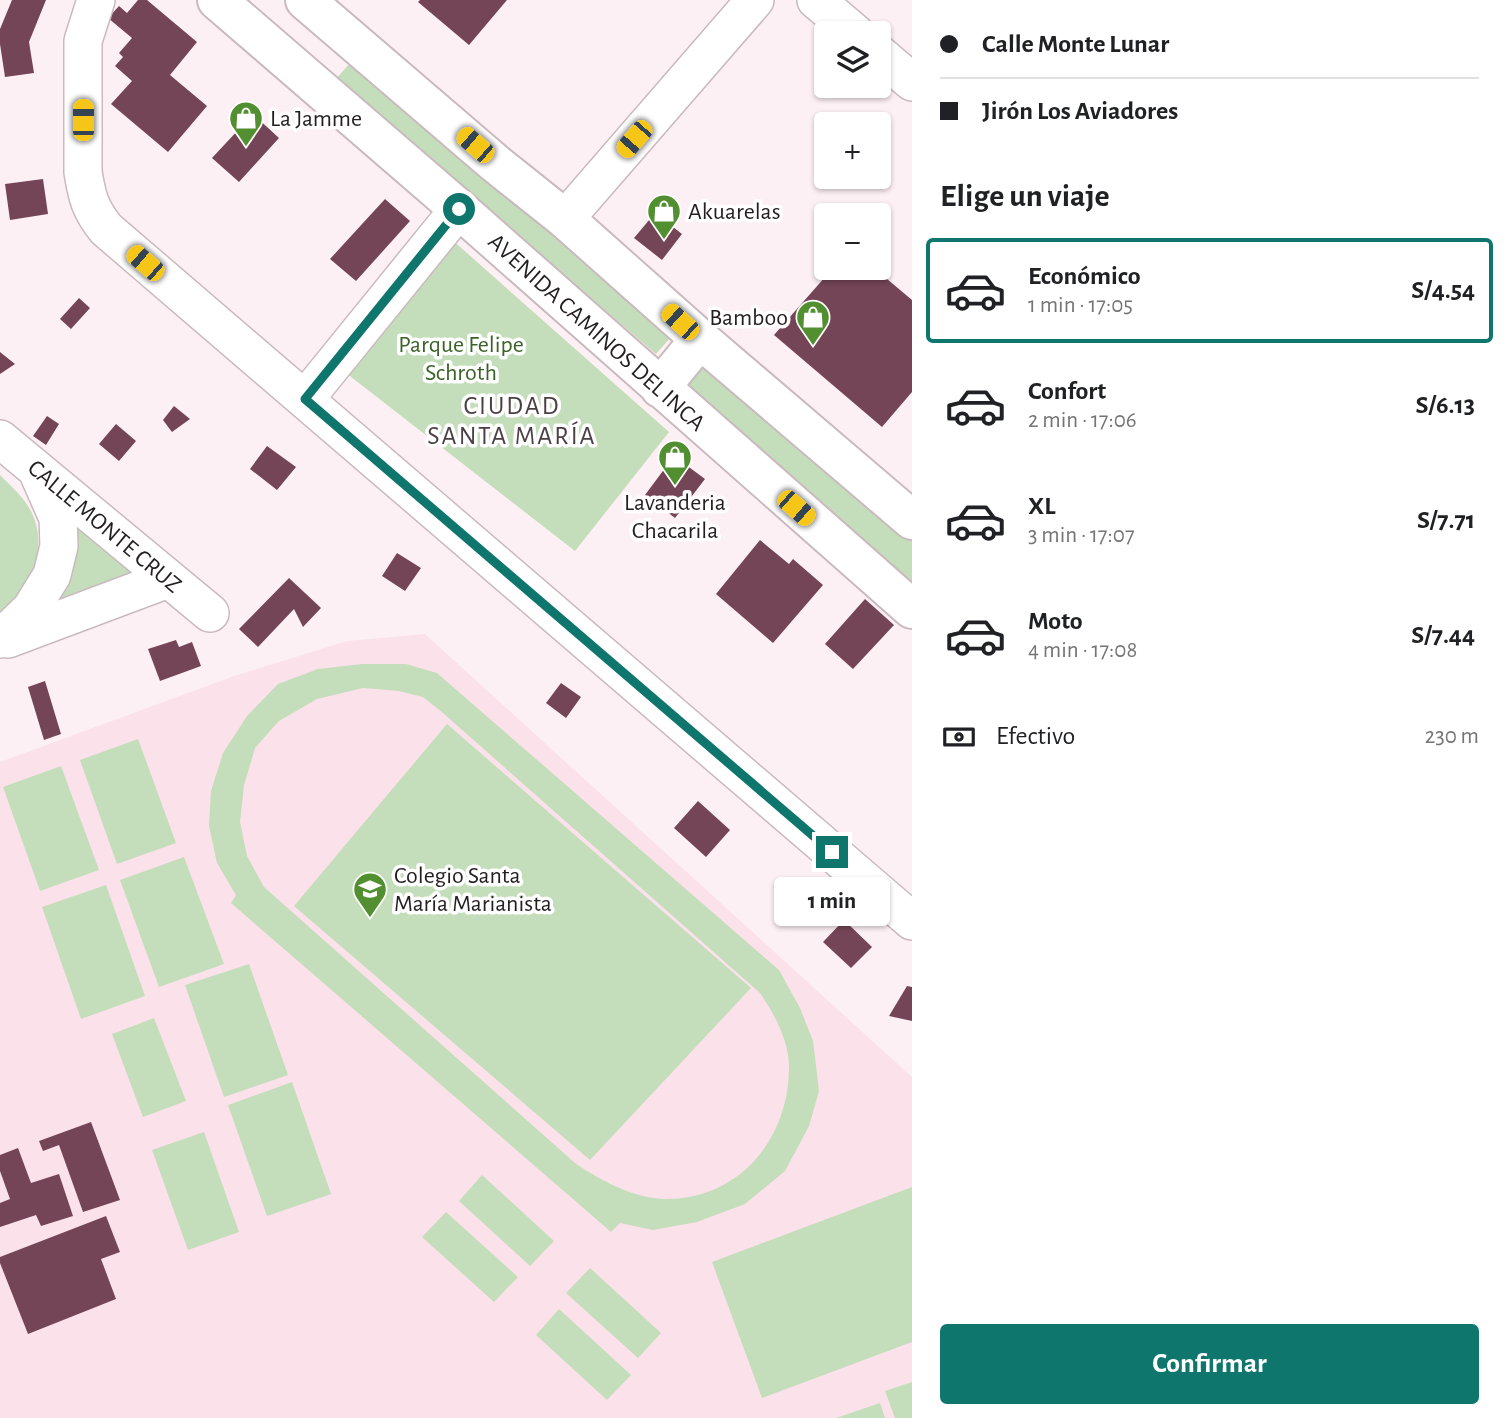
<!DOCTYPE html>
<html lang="es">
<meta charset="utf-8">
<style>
:root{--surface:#fff;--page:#f2f2f2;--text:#202124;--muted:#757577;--line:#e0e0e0;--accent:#0f766e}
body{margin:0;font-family:"Alegreya Sans",sans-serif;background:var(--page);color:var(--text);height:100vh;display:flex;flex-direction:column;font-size:26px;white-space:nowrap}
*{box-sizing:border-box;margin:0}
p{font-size:23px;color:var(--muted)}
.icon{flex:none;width:38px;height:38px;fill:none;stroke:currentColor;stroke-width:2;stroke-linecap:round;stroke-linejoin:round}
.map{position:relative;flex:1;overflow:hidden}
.panel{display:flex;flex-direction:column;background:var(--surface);width:595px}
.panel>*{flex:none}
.guide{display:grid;align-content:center;height:154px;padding:0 28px;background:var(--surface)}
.buttons{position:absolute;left:814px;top:21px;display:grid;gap:14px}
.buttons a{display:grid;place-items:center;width:77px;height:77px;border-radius:7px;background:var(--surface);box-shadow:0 2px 5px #0004;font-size:35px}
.end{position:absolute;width:32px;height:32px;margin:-16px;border:9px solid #0f766e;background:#fff;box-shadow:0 0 0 4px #fff}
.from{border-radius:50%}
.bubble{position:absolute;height:49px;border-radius:7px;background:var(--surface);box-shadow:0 2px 5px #0004;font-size:23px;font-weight:700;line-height:49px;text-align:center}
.car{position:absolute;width:21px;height:42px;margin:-21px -10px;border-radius:9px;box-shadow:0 0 5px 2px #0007;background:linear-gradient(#f5c518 24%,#345 0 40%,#f5c518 0 76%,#345 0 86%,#f5c518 0)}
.guide b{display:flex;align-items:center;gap:24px;height:66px;font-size:26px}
.guide b+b{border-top:2px solid var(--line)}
.guide i{width:18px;height:18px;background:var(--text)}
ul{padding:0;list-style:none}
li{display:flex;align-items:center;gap:21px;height:105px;margin:0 14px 10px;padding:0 14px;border:4px solid transparent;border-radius:7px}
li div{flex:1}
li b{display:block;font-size:26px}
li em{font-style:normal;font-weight:700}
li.active{border-color:var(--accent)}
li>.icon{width:63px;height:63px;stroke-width:1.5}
h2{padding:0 28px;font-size:32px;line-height:84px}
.pay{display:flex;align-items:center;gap:18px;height:77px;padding:0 28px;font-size:26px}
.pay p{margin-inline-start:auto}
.action{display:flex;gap:14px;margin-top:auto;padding:14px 28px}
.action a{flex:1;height:80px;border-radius:7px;background:var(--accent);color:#fff;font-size:28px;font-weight:700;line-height:80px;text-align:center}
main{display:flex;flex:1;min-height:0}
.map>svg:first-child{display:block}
</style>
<main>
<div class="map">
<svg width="912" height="1418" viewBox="0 0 912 1418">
<rect width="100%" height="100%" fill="#fdf0f4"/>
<path fill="#fbe2ea" d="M 425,634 L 912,1077 L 912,1418 L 0,1418 L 0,762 L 234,676 L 347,641 Z"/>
<path fill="#c4ddba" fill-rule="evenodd" d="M 351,62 L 671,337 L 656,354 L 336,79 Z
M 450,238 L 669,432 L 575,551 L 346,373 Z
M 708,364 L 912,539 L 912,583 L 686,387 L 686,371 Z
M 0,475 C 9,484 19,493 26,503 C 44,528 41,561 26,586 C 20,596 11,608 0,613 Z
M 62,503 L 146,578 L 33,622 L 62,589 L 75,563 L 74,539 Z
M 362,664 L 406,664 L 437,673 L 779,970 L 800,1008 L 813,1041 L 819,1091 L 809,1126 L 785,1171 L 745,1204 L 697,1222 L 653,1230 L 620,1223 L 611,1232 L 231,903 L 236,895 L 217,863 L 209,826 L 211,791 L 223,753 L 247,716 L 278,684 L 318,669 ZM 363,688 L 399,691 L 423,697 L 443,713 L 760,993 C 774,1013 789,1041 789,1067 C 789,1139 739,1200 664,1199 C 633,1198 600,1180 575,1163 L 264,887 L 247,856 L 240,822 L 244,785 L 255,748 L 279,721 L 317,699 Z
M 447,724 L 751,988 L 590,1160 L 294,906 Z
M 138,739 L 176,843 L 117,864 L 80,760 Z
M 61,766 L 99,870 L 40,891 L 3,787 Z
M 184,857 L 224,964 L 159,987 L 120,880 Z
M 106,885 L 145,996 L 81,1019 L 42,907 Z
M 249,964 L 288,1075 L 224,1097 L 185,985 Z
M 154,1018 L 186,1101 L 143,1117 L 112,1034 Z
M 292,1082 L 331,1194 L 267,1216 L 228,1105 Z
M 204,1132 L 239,1232 L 188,1250 L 152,1150 Z
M 482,1175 L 554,1241 L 530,1266 L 459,1201 Z
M 912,1187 L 912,1342 L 762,1398 L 712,1262 Z
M 446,1212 L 518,1277 L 494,1302 L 422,1237 Z
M 590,1268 L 661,1333 L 638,1358 L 566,1293 Z
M 559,1309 L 631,1375 L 607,1400 L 536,1335 Z
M 912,1382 L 912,1418 L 895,1418 L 885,1391 Z
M 880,1403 L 885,1418 L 836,1418 Z"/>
<path fill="#744556" d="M 12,0 L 46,0 L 29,42 L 34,73 L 5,77 L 0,44 L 0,29 Z
M 138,0 L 147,0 L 197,42 L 170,75 L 207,106 L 168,152 L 111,104 L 132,81 L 115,66 L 123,57 L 119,53 L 132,38 L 108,18 L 119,6 L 127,13 Z
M 420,0 L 507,0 L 469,45 L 418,2 Z
M 253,114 L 279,138 L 239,182 L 212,158 Z
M 43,179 L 48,214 L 10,220 L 5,184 Z
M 385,199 L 410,221 L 356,281 L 330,259 Z
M 655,213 L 682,234 L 662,260 L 634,238 Z
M 833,268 L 874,268 L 912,300 L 912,392 L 882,427 L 774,335 Z
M 79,298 L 90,308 L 71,329 L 60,319 Z
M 0,352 L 15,364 L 0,374 Z
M 174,406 L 190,419 L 172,432 L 163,420 Z
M 47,416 L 59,424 L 46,445 L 33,436 Z
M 116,424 L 136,441 L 119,461 L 99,444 Z
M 267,446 L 296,467 L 277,490 L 250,469 Z
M 674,456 L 705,479 L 675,518 L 645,495 Z
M 760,540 L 789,564 L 793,559 L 823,585 L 773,643 L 716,594 Z
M 397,553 L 421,568 L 405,591 L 382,576 Z
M 289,578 L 321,608 L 303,627 L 294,609 L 258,647 L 239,629 Z
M 865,599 L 894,625 L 853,669 L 825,644 Z
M 176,640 L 179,647 L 192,642 L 201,666 L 160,681 L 148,649 Z
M 45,681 L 61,734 L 44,740 L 28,687 Z
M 561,683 L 581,697 L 566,718 L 546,703 Z
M 698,801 L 730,830 L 706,857 L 674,828 Z
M 844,920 L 872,947 L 851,968 L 823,942 Z
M 907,986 L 912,987 L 912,1021 L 889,1016 Z
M 91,1122 L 120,1200 L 83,1212 L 59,1145 L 43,1151 L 39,1141 Z
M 18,1148 L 31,1183 L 59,1174 L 73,1216 L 41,1226 L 36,1215 L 0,1227 L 0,1203 L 10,1199 L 0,1171 L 0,1155 Z
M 106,1216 L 120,1252 L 101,1259 L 116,1299 L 28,1334 L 0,1263 L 0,1257 Z"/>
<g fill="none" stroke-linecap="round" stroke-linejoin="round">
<g stroke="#cababf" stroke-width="40">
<path id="minor" d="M 96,0 L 83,41 L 83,172 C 87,197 90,209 106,229 L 912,921
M 816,0 L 855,33
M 878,53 L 912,82
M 565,219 L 755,0
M 305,399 L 459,209
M 0,439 L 210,613
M 0,639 L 31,609 L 52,575 L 59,546 L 58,518 L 39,475
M 8,639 L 168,579"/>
</g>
<g stroke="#cababf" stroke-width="42">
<path id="major" d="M 217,0 L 459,209 L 912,609
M 305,0 L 496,164 L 565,219 L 700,339 L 912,520
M 660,388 L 700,339"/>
</g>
<use href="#minor" stroke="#fff" stroke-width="37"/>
<use href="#major" stroke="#fff" stroke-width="38"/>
</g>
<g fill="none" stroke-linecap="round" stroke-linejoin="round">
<path stroke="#0f766e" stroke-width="9" d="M 459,209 L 305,399 L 832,852"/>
</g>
<defs>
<g id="shop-pin" transform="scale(1.75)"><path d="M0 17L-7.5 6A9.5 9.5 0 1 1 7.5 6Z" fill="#518f30" stroke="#fff"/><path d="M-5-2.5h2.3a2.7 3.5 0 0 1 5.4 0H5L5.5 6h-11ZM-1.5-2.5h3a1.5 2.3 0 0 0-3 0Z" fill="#fff"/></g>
<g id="school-pin" transform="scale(1.75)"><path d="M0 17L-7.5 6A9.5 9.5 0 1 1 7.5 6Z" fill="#518f30" stroke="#fff"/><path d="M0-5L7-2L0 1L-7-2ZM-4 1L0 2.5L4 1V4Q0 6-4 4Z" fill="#fff"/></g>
</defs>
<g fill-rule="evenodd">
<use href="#shop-pin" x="246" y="118"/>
<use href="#shop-pin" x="664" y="211"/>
<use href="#shop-pin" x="813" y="317"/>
<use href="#shop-pin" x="675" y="457"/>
<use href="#school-pin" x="370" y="889"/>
</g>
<g text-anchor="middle" stroke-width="7" stroke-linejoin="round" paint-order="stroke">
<g font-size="24" fill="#241e20" stroke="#fff" text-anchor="start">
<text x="270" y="126">La Jamme</text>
<text x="688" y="219">Akuarelas</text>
<text x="788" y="325" text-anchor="end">Bamboo</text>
<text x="675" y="510" text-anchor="middle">Lavanderia<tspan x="675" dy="28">Chacarila</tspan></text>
<text x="394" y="883">Colegio Santa<tspan x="394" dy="28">María Marianista</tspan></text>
</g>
<g font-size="24" fill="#241e20" stroke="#fff">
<text transform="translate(597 332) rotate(42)" y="8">AVENIDA CAMINOS DEL INCA</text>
<text transform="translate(105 526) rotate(40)" y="8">CALLE MONTE CRUZ</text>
</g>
<g font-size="24" fill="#3b6228" stroke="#fff">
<text x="461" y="352">Parque Felipe<tspan x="461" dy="28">Schroth</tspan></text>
</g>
<g font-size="26" letter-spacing="2" fill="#4c4044" stroke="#fff">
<text x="512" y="414">CIUDAD<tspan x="512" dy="30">SANTA MARÍA</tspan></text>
</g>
</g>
</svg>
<div class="buttons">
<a><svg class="icon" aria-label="layers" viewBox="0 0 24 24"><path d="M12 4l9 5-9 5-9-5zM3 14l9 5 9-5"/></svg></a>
<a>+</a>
<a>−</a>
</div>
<i class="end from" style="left:459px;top:209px"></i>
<i class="end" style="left:832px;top:852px"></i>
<div class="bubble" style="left:774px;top:877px;width:116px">1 min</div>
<i class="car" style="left:83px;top:120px;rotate:0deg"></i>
<i class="car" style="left:634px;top:139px;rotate:221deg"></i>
<i class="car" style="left:475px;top:145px;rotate:311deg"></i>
<i class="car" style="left:145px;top:263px;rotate:311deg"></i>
<i class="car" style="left:680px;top:322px;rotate:312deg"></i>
<i class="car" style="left:796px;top:508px;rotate:131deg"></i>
</div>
<section class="panel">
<div class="guide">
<b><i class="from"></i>Calle Monte Lunar</b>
<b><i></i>Jirón Los Aviadores</b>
</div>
<h2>Elige un viaje</h2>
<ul>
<li class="active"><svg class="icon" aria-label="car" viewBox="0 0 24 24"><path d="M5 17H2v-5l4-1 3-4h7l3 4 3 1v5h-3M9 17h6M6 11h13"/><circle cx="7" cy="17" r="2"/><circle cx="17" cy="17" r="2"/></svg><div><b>Económico</b><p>1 min · 17:05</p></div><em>S/4.54</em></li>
<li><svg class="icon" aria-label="car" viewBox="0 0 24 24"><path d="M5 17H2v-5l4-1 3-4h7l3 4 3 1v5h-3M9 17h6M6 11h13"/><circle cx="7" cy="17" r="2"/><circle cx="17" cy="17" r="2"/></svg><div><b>Confort</b><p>2 min · 17:06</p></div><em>S/6.13</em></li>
<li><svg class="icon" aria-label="car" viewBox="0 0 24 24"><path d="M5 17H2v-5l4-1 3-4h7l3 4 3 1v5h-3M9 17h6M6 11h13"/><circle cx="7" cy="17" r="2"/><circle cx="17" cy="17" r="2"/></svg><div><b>XL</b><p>3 min · 17:07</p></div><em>S/7.71</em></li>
<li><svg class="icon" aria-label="car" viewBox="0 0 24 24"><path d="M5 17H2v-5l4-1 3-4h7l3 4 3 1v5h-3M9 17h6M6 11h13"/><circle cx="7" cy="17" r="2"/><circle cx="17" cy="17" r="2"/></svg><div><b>Moto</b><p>4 min · 17:08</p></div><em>S/7.44</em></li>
</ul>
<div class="pay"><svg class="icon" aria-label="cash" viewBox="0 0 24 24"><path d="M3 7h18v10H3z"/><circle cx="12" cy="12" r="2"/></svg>Efectivo<p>230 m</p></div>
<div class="action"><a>Confirmar</a></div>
</section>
</main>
